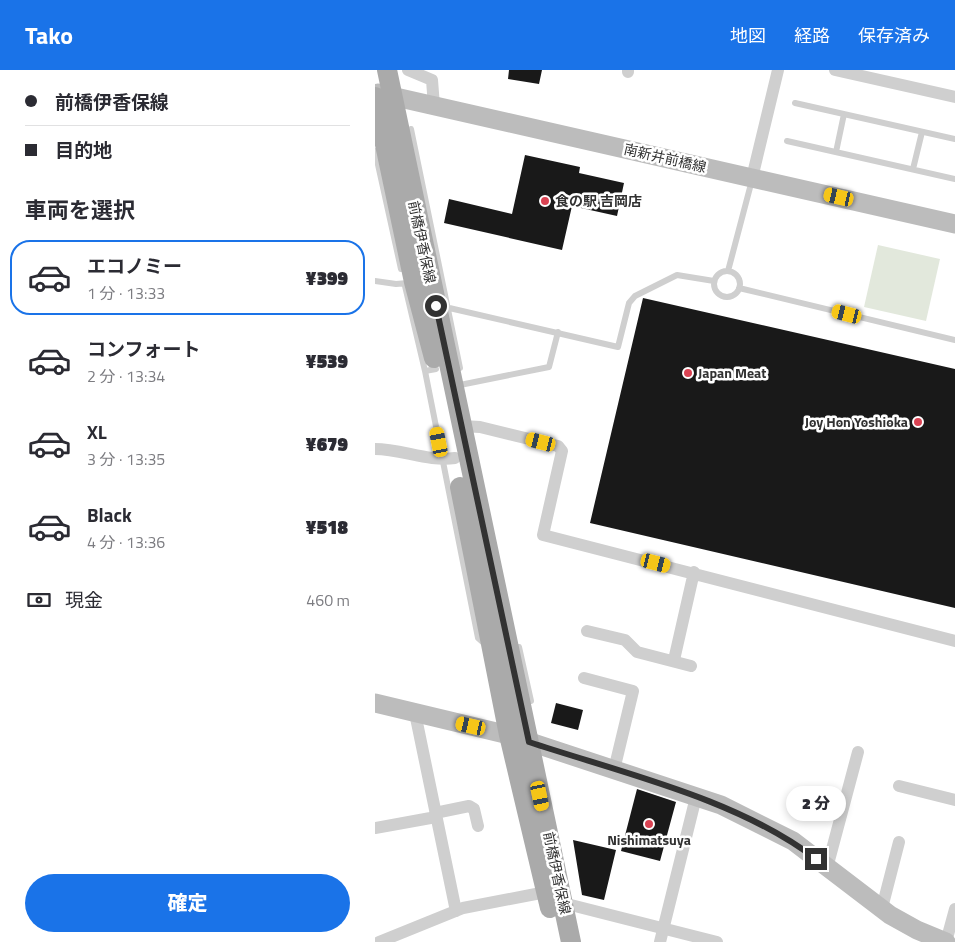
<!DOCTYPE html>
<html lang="ja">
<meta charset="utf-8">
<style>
:root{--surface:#fff;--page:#f2f2f3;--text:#2b2b33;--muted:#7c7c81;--line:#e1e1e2;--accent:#1a73e8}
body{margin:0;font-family:"Titillium Web","Noto Sans JP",sans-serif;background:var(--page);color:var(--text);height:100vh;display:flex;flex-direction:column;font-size:19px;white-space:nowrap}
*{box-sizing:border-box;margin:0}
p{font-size:16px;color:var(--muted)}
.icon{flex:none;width:28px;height:28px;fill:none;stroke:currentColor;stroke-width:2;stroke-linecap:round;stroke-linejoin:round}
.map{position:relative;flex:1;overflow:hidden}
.details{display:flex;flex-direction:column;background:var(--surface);width:375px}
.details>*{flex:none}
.guide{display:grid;align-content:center;height:110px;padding:0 25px;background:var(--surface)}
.end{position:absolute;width:22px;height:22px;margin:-11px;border:6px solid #323232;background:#fff;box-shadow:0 0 0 2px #fff}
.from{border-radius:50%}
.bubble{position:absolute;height:35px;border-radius:18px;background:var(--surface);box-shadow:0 2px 8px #0003;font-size:16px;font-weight:800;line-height:35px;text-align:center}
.car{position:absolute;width:15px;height:30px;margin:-15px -8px;border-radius:6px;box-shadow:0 0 4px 1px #0007;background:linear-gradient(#f5c518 24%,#345 0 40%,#f5c518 0 76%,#345 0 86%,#f5c518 0)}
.guide b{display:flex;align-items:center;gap:18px;height:48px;font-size:19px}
.guide b+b{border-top:1px solid var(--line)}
.guide i{width:12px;height:12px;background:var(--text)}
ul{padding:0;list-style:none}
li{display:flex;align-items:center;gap:15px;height:75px;margin:0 10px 8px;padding:0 15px;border:2px solid transparent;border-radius:20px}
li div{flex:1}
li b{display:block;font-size:19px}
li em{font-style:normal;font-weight:800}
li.active{border-color:var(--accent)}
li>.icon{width:45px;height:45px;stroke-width:1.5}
h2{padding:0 25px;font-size:22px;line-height:60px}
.pay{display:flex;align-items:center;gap:12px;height:55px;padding:0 25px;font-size:19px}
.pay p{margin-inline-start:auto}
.primary-button{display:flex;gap:10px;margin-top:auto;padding:10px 25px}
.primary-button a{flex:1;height:58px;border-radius:30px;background:var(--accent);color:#fff;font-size:20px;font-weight:800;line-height:58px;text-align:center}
header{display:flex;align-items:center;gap:30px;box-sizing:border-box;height:70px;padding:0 25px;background:var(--accent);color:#fff}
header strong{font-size:24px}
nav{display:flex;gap:28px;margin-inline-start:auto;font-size:18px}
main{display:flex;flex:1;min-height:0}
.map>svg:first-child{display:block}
</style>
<header>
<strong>Tako</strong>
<nav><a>地図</a><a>経路</a><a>保存済み</a></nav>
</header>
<main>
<section class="details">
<div class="guide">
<b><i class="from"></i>前橋伊香保線</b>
<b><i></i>目的地</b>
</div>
<h2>車両を選択</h2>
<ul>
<li class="active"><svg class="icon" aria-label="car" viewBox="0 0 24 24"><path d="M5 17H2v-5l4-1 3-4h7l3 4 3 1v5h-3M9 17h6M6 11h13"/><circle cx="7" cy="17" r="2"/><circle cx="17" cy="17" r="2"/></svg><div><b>エコノミー</b><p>1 分 · 13:33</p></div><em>¥399</em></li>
<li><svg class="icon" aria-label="car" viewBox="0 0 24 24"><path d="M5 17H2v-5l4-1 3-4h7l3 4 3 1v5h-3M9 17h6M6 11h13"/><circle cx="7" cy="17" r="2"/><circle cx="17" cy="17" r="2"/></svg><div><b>コンフォート</b><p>2 分 · 13:34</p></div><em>¥539</em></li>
<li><svg class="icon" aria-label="car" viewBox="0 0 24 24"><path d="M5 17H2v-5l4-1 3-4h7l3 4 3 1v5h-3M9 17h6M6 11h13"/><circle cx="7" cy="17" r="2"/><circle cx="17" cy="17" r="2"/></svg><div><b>XL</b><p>3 分 · 13:35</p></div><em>¥679</em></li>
<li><svg class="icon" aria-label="car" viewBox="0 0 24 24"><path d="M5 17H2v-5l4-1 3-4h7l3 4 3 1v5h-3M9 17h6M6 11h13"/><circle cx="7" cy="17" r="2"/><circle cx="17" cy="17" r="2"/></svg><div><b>Black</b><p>4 分 · 13:36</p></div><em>¥518</em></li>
</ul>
<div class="pay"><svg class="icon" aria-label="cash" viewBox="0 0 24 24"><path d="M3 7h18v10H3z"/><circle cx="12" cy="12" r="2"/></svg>現金<p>460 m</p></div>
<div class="primary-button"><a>確定</a></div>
</section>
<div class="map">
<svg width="580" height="872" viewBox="0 0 580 872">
<rect width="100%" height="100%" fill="#fff"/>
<path fill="#e2e8dc" d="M 503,175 L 565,189 L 551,251 L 489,237 Z"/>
<path fill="#191919" d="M 134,0 L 167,0 L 164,14 L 133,9 Z
M 150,85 L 205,97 L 204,103 L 249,113 L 242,146 L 197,136 L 187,180 L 69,153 L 74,129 L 137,144 Z
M 268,228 L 580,299 L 580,538 L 215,453 Z
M 181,633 L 208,640 L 203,660 L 176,653 Z
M 262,719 L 301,732 L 285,791 L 246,781 Z
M 198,770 L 241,780 L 229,830 L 207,825 Z"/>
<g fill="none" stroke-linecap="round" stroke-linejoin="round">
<path stroke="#cfcfcf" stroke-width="6" d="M 420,33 L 580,69
M 36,59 L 85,298
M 412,71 L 580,109
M 0,81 L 26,199
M 461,82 L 469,44
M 538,99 L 547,62
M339 214a13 13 0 1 1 26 0a13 13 0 1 1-26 0Z
M 353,201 L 377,110
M 0,211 L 21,214 L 33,213
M 30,216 L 50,301 L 103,568 L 111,575
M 364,218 L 580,270
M 70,237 L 243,277 L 254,233 L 260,226 L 302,205 L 339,211
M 50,301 L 61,299
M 80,316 L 174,297 L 183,262
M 144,577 L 156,631"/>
<path stroke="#cfcfcf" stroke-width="12" d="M 33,0 L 57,10 L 59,36
M 460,0 L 580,27
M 253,2 L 253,0
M 377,108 L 403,0
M 86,356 L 105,357 L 183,376 L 187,381 L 168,465 L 580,571
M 0,379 C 27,379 53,392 80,388
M 212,561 L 250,570 L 262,582 L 316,596
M 299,590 L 319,502
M 209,608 L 258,621 L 239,700
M 40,643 L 81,841
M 524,716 L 580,730
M 60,743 L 94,736 L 99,739 L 103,756
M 0,758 L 61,747
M 452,798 L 483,682
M 188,833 L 342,872
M 507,838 L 524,772
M 4,872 L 88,838 L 171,822
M 285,872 L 321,727
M 571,872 L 580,839"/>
<path stroke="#bcbcbc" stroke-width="19" d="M 3,23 L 580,154
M 0,633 L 134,665 L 346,735 L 418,771 L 515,845 L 542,860 L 571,872"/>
<path stroke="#aaa" stroke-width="20" d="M 12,0 L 196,872
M 0,27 L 39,212 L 59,288
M 85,417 L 134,665 L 175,838"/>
</g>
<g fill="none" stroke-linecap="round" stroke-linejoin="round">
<path stroke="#323232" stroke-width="6" d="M 61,236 L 154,672 C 247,703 363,729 441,789"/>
</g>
<g fill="#da4353" stroke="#fff" stroke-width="2">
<circle cx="170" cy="131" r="5"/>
<circle cx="313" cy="303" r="5"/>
<circle cx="543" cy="352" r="5"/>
<circle cx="274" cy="754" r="5"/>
</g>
<g text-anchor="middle" stroke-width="5" stroke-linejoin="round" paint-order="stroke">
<g font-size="14" fill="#323232" stroke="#fff">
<text transform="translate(290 88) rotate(13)" y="5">南新井前橋線</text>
<text transform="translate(47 172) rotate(78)" y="5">前橋伊香保線</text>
<text transform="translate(182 803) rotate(78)" y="5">前橋伊香保線</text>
</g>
<g font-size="14" font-weight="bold" fill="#323232" stroke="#fff" text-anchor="start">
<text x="180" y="136">食の駅 吉岡店</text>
<text x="323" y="308">Japan Meat</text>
<text x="533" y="357" text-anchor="end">Joy Hon Yoshioka</text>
<text x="274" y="775" text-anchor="middle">Nishimatsuya</text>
</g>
</g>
</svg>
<i class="end from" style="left:61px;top:236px"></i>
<i class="end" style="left:441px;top:789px"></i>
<div class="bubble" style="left:411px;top:716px;width:60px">2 分</div>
<i class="car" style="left:464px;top:127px;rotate:283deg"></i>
<i class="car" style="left:472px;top:244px;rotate:284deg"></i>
<i class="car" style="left:64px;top:372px;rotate:349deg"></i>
<i class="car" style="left:166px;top:372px;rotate:284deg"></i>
<i class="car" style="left:281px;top:493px;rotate:104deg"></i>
<i class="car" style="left:96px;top:656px;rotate:283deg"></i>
<i class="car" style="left:165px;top:726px;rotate:168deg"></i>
</div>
</main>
